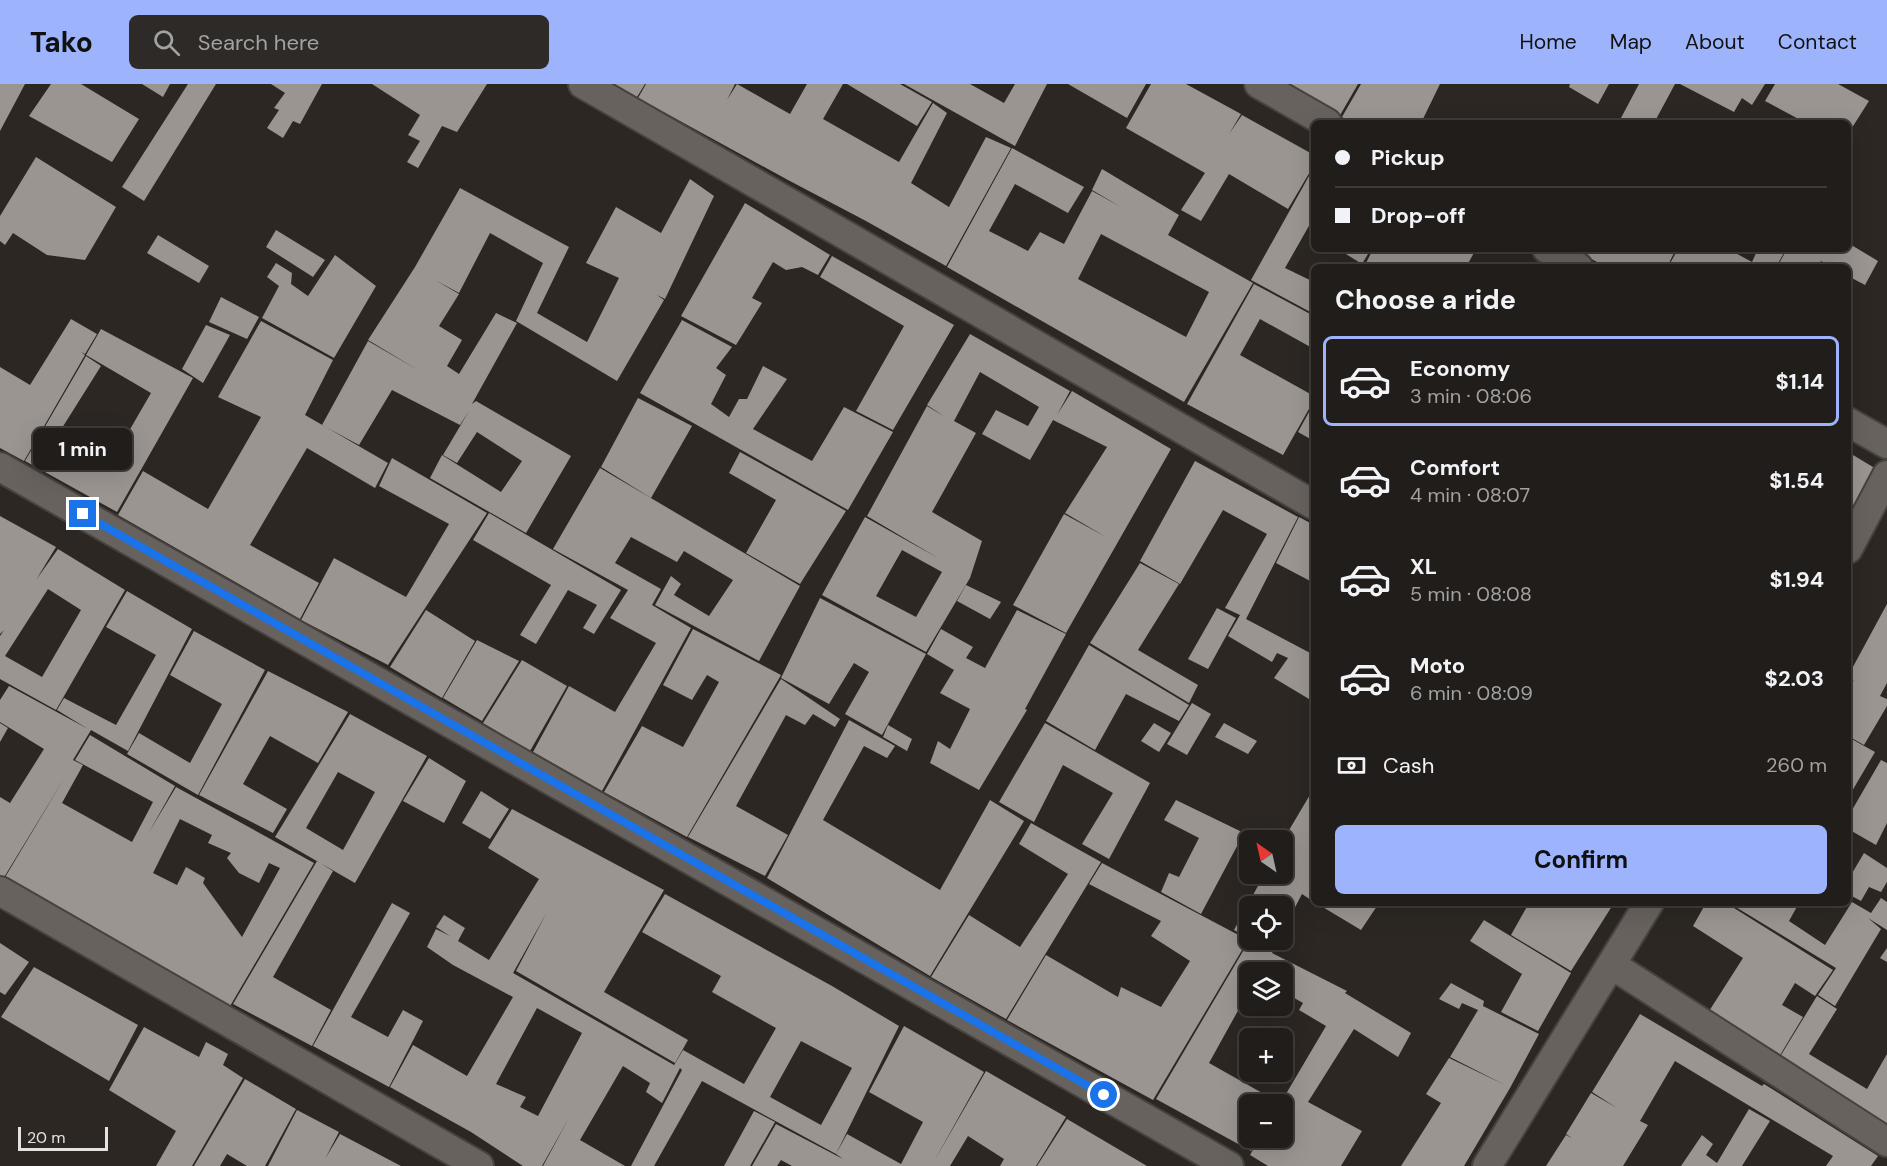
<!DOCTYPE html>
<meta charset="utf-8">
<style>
:root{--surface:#211d1a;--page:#2d2a27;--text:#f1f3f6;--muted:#a2a2a2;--line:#3e3b39;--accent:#9db4fd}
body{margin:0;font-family:"DM Sans",sans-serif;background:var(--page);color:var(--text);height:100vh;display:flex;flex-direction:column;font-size:22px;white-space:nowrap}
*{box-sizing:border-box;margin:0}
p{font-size:20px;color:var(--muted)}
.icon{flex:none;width:33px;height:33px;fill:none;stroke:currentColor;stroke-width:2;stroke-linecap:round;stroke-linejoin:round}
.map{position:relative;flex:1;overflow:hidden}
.details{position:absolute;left:1311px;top:180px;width:540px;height:642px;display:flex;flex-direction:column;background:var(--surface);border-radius:9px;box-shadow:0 6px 24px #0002,0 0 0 2px var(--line)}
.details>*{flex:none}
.banner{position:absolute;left:1311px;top:36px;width:540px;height:132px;border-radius:9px;box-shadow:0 6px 24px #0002,0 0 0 2px var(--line);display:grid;align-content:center;height:132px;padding:0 24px;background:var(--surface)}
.needle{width:39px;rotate:326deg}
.fabs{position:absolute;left:1239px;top:746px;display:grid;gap:12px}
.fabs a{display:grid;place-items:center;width:54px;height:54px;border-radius:9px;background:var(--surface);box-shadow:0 6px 24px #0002,0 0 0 2px var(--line);font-size:30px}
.scale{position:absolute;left:18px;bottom:15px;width:90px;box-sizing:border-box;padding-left:6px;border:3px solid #e5e2e0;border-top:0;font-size:16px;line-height:21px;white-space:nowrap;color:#e5e2e0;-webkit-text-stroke:4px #2c2723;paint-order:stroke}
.end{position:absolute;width:27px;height:27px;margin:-14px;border:8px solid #1a73e8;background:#fff;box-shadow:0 0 0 3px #fff}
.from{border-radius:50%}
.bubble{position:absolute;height:42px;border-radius:9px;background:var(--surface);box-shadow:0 6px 24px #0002,0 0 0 2px var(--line);font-size:20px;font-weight:700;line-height:42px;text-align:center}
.banner b{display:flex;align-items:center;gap:21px;height:57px;font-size:22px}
.banner b+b{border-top:2px solid var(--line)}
.banner i{width:15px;height:15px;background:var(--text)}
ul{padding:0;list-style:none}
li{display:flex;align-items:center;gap:18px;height:90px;margin:0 12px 9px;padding:0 12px;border:3px solid transparent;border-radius:9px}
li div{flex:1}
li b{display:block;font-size:22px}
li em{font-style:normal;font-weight:700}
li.active{border-color:var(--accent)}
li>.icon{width:54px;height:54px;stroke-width:1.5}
h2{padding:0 24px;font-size:27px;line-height:72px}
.pay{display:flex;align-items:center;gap:15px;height:66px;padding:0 24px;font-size:22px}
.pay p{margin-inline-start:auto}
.primary-button{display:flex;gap:12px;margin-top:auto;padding:12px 24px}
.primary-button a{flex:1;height:69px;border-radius:9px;background:var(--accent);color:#111;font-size:24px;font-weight:700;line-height:69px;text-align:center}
header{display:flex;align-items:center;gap:36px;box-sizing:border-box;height:84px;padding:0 30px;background:var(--accent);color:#111}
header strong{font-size:28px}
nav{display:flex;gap:33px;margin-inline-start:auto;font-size:21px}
.search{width:420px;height:54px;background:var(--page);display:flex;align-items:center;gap:15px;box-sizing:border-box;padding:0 21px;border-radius:9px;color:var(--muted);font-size:22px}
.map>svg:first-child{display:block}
</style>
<header>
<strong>Tako</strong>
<div class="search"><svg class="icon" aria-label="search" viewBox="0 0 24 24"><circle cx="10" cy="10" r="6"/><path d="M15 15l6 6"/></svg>Search here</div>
<nav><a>Home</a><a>Map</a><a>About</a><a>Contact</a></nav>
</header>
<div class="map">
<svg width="1887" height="1082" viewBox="0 0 1887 1082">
<rect width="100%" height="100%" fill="#2c2723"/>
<path fill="#9b9591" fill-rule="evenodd" d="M 0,0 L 25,0 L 0,47 Z
M 51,0 L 81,0 L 139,35 L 112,78 L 29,32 Z
M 142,0 L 170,0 L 163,13 Z
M 188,0 L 216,0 L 144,117 L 122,103 Z
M 271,0 L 322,0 L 300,40 L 293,37 L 283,54 L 267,44 L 279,26 L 274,24 L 285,9 Z
M 372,0 L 487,0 L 457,48 L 442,42 L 418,84 L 407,78 L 420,57 L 408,51 L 420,31 Z
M 614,0 L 645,0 L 637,13 Z
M 646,0 L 735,0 L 727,16 L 737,0 L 790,30 L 807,0 L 843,0 L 823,35 L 899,78 L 933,19 L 947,29 L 911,99 L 949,123 L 986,53 L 1011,64 L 946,182 L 866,137 L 788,96 L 638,14 Z
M 847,0 L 900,0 L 932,18 L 917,42 Z
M 904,0 L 970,0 L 1004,19 L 1015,0 L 1047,0 L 1015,62 Z
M 1068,0 L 1146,0 L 1127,34 Z
M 1151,0 L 1186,0 L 1241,30 L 1229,50 L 1242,31 L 1314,71 L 1314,81 L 1288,125 L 1229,90 L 1201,137 L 1181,126 L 1205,89 L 1126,44 Z
M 1277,0 L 1358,0 L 1339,33 Z
M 1361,0 L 1440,0 L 1421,39 L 1352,39 L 1342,33 Z
M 1570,0 L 1609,0 L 1598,20 L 1569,3 Z
M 1639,0 L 1675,0 L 1654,39 L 1632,39 L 1621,34 Z
M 1680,0 L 1765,0 L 1752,21 L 1742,14 L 1734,28 Z
M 1775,0 L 1838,0 L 1869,17 L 1848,50 L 1848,39 L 1806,39 L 1765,17 Z
M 1012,64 L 1084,103 L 1068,129 L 1015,100 L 989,147 L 1028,167 L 1040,148 L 1064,160 L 1092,107 L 1121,123 L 1092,106 L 1102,85 L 1179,131 L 1168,151 L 1253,199 L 1184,318 L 947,183 ZM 1101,150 L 1209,208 L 1186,253 L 1078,195 Z
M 36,73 L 116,123 L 85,176 L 47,171 L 13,149 L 5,161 L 0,157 L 0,132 Z
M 1314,83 L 1314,133 L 1285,184 L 1314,198 L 1314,230 L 1251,196 Z
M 690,95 L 714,112 L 665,215 L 657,211 L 664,216 L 617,297 L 516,237 L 543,179 L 490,149 L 459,209 L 435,196 L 459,210 L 439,242 L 462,256 L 447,282 L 459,290 L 496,229 L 517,239 L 472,320 L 476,317 L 571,372 L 526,449 L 430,394 L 442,371 L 501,408 L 522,377 L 477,348 L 457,379 L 443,371 L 469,327 L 460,341 L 392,306 L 359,361 L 322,341 L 368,257 L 418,286 L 368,256 L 415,183 L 460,104 L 569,163 L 537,229 L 587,258 L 619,194 L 586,179 L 616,123 L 661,149 Z
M 745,119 L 830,171 L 818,191 L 802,183 L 786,186 L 773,178 L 752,214 L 762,219 L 736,261 L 681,232 Z
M 276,146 L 325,176 L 313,193 L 266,163 Z
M 158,151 L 209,182 L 199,199 L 147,169 Z
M 1848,159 L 1878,177 L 1865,201 L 1848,192 L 1848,183 L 1832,183 L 1821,177 L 1818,183 L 1777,183 L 1787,165 L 1848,165 Z
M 1342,165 L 1371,165 L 1362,180 L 1341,167 Z
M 1373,165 L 1472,165 L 1475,167 L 1466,183 L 1364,183 Z
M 1578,165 L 1676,165 L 1667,183 L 1606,183 L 1577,167 Z
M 1678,165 L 1728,165 L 1752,178 L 1758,165 L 1786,165 L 1776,183 L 1668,183 Z
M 335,171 L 376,202 L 334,274 L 262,234 L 279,202 L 267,193 L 276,179 L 292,189 L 291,200 L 308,212 Z
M 832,172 L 954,241 L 893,346 L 856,327 L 904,242 L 820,193 Z
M 1254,200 L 1314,232 L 1314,265 L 1260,235 L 1240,271 L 1314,312 L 1314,316 L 1283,371 L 1187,320 Z
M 221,213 L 259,233 L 247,255 L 209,238 Z
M 71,235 L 97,250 L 85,270 L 81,268 L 85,271 L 24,377 L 0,364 L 0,283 L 30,301 Z
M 682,236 L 732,263 L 716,284 L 726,291 L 711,320 L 729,333 L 739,315 L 747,315 L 763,282 L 787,295 L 753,345 L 812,377 L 844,323 L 893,348 L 848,426 L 640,309 Z
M 261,237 L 333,276 L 305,331 L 388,379 L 375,404 L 307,364 L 250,461 L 319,499 L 300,535 L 118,431 L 143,387 L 208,425 L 261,333 L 218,313 Z
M 206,241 L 230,251 L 203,299 L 182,285 Z
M 101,245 L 193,294 L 117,428 L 25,377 L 86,272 L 101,282 L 62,344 L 114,373 L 151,309 L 86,271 Z
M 970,250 L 1070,307 L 1057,331 L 1072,307 L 1171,365 L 1066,549 L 1013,521 L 1064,430 L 1106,453 L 1065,429 L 1107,363 L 1053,336 L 1030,376 L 982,350 L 996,326 L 1028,342 L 1039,323 L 980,288 L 954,337 L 976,349 L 932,428 L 982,457 L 970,494 L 926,568 L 822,511 L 865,433 L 938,474 L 867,432 L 927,322 L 945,333 L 927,321 ZM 902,466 L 942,488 L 916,533 L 876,512 Z
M 638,314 L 692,342 L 651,414 L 601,383 Z
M 1314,319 L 1314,357 L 1298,348 Z
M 740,368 L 846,427 L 800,500 L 746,469 L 776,416 L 729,389 Z
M 1848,368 L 1878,386 L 1848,438 Z
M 392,374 L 487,429 L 388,581 L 301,536 L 334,474 L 406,513 L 449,440 L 379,402 Z
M 1195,377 L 1298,433 L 1246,535 L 1314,571 L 1314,618 L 1274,594 L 1288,574 L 1277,569 L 1272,578 L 1228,552 L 1240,531 L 1225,524 L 1267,450 L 1223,426 L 1180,500 L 1140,477 Z
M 600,384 L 800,502 L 759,577 L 655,521 L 671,492 L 681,500 L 674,511 L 709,532 L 733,496 L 684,467 L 677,478 L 631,453 L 615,479 L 661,505 L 652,521 L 691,544 L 602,707 L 533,668 L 569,602 L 615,628 L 656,559 L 610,534 L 628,506 L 553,465 Z
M 489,429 L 621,506 L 594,550 L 583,544 L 597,521 L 568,506 L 536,560 L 520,551 L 551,501 L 473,456 Z
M 0,432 L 56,463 L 36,496 L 58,465 L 125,506 L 56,626 L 0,595 L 0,552 L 4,546 L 0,550 ZM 48,505 L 81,526 L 42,593 L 5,572 Z
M 1299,433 L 1314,441 L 1314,499 L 1276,479 Z
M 1140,479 L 1179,500 L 1138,566 L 1198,601 L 1189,619 L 1090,559 Z
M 966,501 L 1001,518 L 990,535 L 957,517 Z
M 127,507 L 192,545 L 128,667 L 91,646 L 73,676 L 83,681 L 62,719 L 132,758 L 153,718 L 75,676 L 90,651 L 175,702 L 148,750 L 176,703 L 314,779 L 226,929 L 204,908 L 4,795 L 65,693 L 3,795 L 0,793 L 0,713 L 10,719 L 44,665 L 0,638 L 0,616 L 9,602 L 88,645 L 57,626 L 64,614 L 116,641 L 156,571 L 106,543 ZM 180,735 L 212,751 L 208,759 L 231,769 L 227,774 L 239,789 L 259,799 L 269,779 L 280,784 L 242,853 L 203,799 L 205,794 L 186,783 L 177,801 L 153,789 Z
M 820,514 L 926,570 L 882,651 L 845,630 L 869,588 L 854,579 L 829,620 L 781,594 Z
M 1887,520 L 1887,599 L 1880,612 L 1887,615 L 1887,622 L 1864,661 L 1848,652 L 1848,595 L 1854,597 L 1848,592 Z
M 1217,524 L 1236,534 L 1208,585 L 1188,575 Z
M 426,526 L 475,557 L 442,614 L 390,583 Z
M 1017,526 L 1066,550 L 1025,625 L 1027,626 L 979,706 L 930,679 L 938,657 L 950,665 L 970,625 L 940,609 L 954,586 L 927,570 L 941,545 L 973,563 L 966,574 L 985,584 Z
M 693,545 L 781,591 L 687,753 L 604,708 L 642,642 L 683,663 L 719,598 L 707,591 L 692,616 L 663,601 Z
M 194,547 L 265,586 L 198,711 L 127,670 L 139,649 L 190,679 L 222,620 L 170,591 Z
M 477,556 L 519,577 L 482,637 L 443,614 Z
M 1089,561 L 1189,621 L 1179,637 L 1126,610 L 1095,666 L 1046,637 Z
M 522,576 L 567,602 L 530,667 L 483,639 Z
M 268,587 L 348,628 L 318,679 L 270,652 L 243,700 L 287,725 L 273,749 L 199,711 Z
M 781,595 L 840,635 L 835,643 L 813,630 L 805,641 L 786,631 L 736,722 L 788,751 L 765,792 L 688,753 Z
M 1192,619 L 1211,630 L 1187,671 L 1167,660 Z
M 350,630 L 427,672 L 355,799 L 275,753 ZM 338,688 L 375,708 L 343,766 L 306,744 Z
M 849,636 L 895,662 L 887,674 L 864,662 L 823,736 L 940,806 L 990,716 L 1024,737 L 930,892 L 767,794 Z
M 0,639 L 8,644 L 0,658 Z
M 1045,639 L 1150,699 L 1109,775 L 1082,760 L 1113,709 L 1063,681 L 1034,738 L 999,718 Z
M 1154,639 L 1171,649 L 1159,668 L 1141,657 Z
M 1224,639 L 1257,657 L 1248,670 L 1215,653 Z
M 888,641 L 912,655 L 907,667 L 883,653 Z
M 1848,653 L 1875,668 L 1848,714 Z
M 429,674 L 466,697 L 444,739 L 403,717 Z
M 1881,676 L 1887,679 L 1887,739 L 1876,761 L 1848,745 L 1848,733 Z
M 1314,704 L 1314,818 L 1302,810 L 1282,848 L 1282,822 L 1250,822 L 1250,855 L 1279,855 L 1272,869 L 1347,907 L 1345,909 L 1411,949 L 1398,973 L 1354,945 L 1308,1018 L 1362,1047 L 1341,1082 L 1268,1082 L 1250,1071 L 1260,1053 L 1282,1053 L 1282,1020 L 1280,1020 L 1326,942 L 1299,926 L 1303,919 L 1282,907 L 1282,888 L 1250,888 L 1250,905 L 1209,979 L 1278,1018 L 1277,1020 L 1250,1020 L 1250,1053 L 1259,1053 L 1251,1067 L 1156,1015 L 1249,857 L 1265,864 L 1234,846 L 1265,789 L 1282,789 L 1282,758 Z
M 481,707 L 509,725 L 490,755 L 462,739 Z
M 1176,716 L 1244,749 L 1201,830 L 1161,808 L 1169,789 L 1179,793 L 1199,754 L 1164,736 Z
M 512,725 L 664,806 L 604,908 L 688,956 L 675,979 L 516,887 L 547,828 L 513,889 L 674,981 L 673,983 L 683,966 L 744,1000 L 776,944 L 712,908 L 721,892 L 642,848 L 665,810 L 832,902 L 899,942 L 836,1070 L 702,997 L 654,1082 L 631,1082 L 682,986 L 680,984 L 662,1019 L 646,1008 L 650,999 L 623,982 L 580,1056 L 625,1082 L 543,1082 L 569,1034 L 542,1082 L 523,1082 L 471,1048 L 390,1003 L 413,961 L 467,992 L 513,913 L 453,881 L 427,863 L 436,845 L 450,852 L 436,843 L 444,831 L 465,844 L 458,857 L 489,876 L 539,795 L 488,764 ZM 537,924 L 582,949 L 538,1032 L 520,1023 L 526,1013 L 496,1000 ZM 801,957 L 852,984 L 821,1041 L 770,1013 Z
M 1031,739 L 1101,778 L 1006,935 L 931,893 L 969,831 L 1020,863 L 1068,790 L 1019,760 Z
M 1864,769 L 1887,784 L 1887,798 L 1881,808 L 1869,803 L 1861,817 L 1848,810 L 1848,796 Z
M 317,777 L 333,787 L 273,893 L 331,926 L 312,962 L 233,920 Z
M 1102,779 L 1248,856 L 1153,1016 L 1007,936 L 1046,871 L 1118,913 L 1121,903 L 1161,923 L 1190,877 L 1151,852 L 1161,837 L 1089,800 Z
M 1881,814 L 1887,818 L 1887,846 L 1868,834 L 1881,845 L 1835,922 L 1818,911 L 1836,884 L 1729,819 L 1799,819 L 1789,837 L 1825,861 L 1852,818 L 1871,829 Z
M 392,819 L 410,829 L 351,933 L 388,953 L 403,926 L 423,937 L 389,1003 L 313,962 Z
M 1316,819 L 1379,819 L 1361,846 Z
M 1529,819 L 1614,819 L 1571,887 L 1511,851 Z
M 1706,819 L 1726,819 L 1833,886 L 1815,912 L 1795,899 L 1782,921 L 1803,933 L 1774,981 L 1704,935 L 1743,874 L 1693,842 Z
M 1484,836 L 1571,889 L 1538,947 L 1501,928 L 1522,890 L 1470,857 Z
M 0,859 L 29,878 L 5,911 L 0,908 Z
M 1887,864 L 1887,878 L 1880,874 Z
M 34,883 L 138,941 L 109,997 L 1,933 Z
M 1451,899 L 1484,917 L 1483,922 L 1539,950 L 1510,1004 L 1464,1082 L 1401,1082 L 1441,1019 L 1426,1010 L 1449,974 L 1505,1001 L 1450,973 L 1478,926 L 1462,919 L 1459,925 L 1439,915 Z
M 1817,912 L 1837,925 L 1809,970 L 1867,1005 L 1887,970 L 1887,1053 L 1775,981 Z
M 1640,930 L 1762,1002 L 1764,1000 L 1878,1072 L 1871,1082 L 1826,1082 L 1833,1072 L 1675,977 L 1640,1037 L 1648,1041 L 1623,1082 L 1546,1082 L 1566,1051 L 1572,1054 L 1566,1050 L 1591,1009 L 1617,1024 L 1592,1008 Z
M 904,942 L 984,988 L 933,1079 L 986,987 L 1066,1033 L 1036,1082 L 1000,1082 L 1004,1075 L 968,1052 L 950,1082 L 792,1082 L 781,1076 L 777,1082 L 752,1082 L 776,1040 L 843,1075 L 836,1070 L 847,1050 L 901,1080 L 923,1038 L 869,1008 Z
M 144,943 L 199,973 L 206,958 L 228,970 L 223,981 L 243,994 L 192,1082 L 156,1082 L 176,1047 L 109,1006 Z
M 245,995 L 296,1025 L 265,1082 L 247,1082 L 227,1070 L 220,1082 L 194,1082 Z
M 1749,1025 L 1770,1037 L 1742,1082 L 1681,1082 L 1702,1051 L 1713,1060 L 1706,1071 L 1717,1079 Z
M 297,1026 L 339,1048 L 325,1075 L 340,1050 L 401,1082 L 268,1082 Z
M 754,1027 L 775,1038 L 750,1082 L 724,1082 Z
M 1067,1035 L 1147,1082 L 1037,1082 Z"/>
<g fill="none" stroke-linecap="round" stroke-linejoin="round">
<g stroke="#46423f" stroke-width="32">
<path id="street" d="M 583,0 L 1314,421
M 1259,0 L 1327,39
M 1547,165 L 1578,183
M 1848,338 L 1887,360
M 0,383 L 1229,1082
M 1848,465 L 1887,391
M 0,807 L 479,1082
M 1612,881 L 1887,1058
M 1487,1082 L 1649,819"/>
</g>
<use href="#street" stroke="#68625e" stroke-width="28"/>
</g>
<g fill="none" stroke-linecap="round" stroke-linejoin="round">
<path stroke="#1a73e8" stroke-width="8" d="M 83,430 L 1104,1011"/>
</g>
</svg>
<div class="fabs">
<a><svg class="needle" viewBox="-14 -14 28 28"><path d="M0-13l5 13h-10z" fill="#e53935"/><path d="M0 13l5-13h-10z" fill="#a2a2a2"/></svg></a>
<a><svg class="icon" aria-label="locate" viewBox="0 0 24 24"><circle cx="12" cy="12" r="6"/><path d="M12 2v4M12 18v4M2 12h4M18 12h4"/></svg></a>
<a><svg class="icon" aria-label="layers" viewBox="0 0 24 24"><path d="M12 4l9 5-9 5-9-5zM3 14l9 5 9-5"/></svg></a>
<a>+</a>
<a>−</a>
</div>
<div class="scale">20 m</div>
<i class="end from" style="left:1104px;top:1011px"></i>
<i class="end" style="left:83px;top:430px"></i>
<div class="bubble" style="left:33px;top:344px;width:99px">1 min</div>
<div class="banner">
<b><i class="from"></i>Pickup</b>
<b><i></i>Drop-off</b>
</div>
<section class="details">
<h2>Choose a ride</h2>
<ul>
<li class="active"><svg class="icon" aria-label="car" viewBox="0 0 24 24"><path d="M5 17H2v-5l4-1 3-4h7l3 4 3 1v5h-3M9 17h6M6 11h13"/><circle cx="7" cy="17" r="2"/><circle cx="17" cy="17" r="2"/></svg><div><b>Economy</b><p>3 min · 08:06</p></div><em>$1.14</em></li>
<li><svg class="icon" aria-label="car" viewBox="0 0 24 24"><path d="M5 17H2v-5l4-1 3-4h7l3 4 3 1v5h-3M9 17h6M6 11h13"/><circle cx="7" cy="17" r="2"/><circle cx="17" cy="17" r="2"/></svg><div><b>Comfort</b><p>4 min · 08:07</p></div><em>$1.54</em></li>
<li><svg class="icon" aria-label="car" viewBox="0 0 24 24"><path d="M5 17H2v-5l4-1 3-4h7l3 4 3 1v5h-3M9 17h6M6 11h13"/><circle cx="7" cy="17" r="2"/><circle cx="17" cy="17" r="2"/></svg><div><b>XL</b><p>5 min · 08:08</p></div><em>$1.94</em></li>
<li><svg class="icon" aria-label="car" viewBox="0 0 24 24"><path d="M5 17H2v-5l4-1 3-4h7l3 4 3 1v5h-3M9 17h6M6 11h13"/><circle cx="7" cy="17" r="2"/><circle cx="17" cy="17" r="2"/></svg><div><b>Moto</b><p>6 min · 08:09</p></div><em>$2.03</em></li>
</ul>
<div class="pay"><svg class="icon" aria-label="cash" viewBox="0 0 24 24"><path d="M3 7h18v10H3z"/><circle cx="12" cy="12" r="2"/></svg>Cash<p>260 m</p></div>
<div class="primary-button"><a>Confirm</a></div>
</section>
</div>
